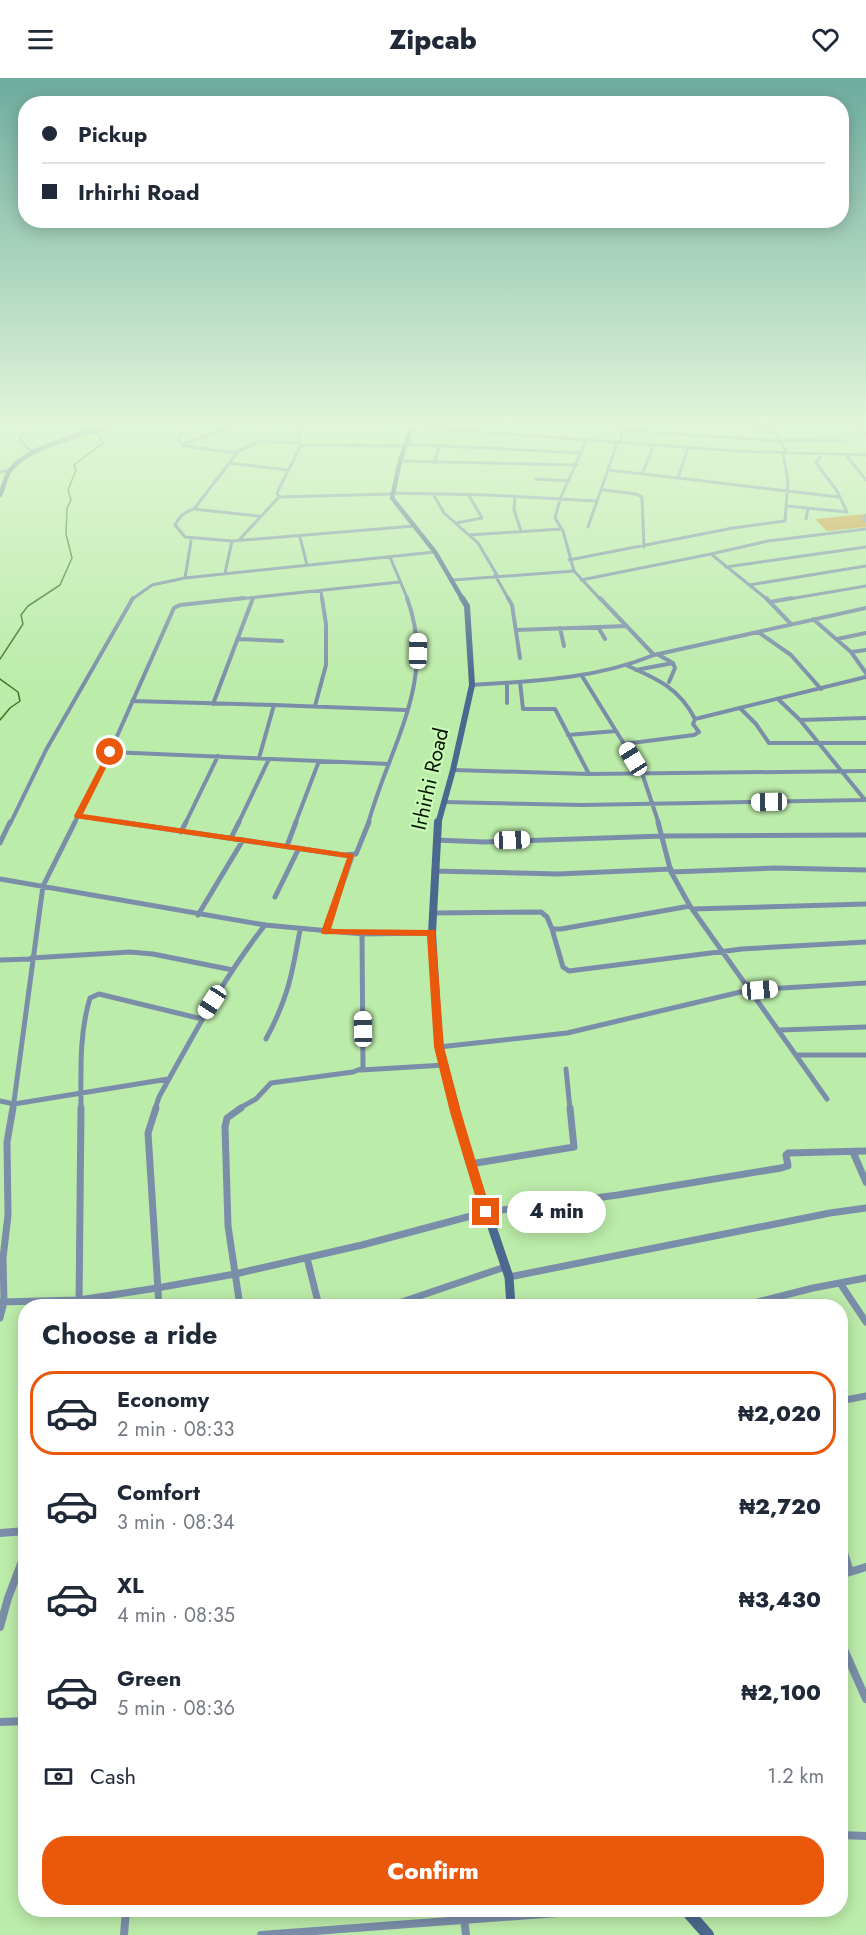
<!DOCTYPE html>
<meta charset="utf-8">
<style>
:root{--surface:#fff;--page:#f2f2f3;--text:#1f2937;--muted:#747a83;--line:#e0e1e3;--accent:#ea580c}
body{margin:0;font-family:Jost,sans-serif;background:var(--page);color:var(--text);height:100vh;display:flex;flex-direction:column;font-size:22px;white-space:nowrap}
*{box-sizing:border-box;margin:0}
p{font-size:20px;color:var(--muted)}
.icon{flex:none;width:33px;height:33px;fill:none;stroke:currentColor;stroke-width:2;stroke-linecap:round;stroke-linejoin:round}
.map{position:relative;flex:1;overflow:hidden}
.side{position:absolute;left:18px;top:1221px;width:830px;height:618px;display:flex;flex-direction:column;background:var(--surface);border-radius:24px;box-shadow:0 3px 15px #0003}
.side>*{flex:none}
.guide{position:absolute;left:18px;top:18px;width:831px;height:132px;border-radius:24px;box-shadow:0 3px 15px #0003;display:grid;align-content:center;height:132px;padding:0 24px;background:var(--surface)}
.end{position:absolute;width:27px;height:27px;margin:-14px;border:8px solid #ea580c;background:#fff;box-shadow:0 0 0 3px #fff}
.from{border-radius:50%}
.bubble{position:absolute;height:42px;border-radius:21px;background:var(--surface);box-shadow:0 3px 15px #0003;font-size:20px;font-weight:800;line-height:42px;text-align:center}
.car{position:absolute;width:18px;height:36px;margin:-18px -9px;border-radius:8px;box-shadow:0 0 4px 2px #0007;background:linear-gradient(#fff 24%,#345 0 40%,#fff 0 76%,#345 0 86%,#fff 0)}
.guide b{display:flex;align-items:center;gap:21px;height:57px;font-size:22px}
.guide b+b{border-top:2px solid var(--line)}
.guide i{width:15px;height:15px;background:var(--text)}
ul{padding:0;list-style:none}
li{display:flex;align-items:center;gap:18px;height:84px;margin:0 12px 9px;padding:0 12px;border:3px solid transparent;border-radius:24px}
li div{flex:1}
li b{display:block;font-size:22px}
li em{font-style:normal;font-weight:800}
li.current{border-color:var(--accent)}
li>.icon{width:54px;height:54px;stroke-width:1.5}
h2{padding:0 24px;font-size:27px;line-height:72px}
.pay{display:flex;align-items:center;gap:15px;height:66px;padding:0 24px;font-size:22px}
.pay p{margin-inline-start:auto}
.button{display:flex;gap:12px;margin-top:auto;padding:12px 24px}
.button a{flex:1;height:69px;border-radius:24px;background:var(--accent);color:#fff;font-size:24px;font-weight:800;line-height:69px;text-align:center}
header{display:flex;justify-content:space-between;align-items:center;height:78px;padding:0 24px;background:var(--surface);font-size:27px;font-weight:800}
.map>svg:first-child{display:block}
</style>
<header><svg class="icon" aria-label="menu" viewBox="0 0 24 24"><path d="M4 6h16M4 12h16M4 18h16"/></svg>Zipcab<svg class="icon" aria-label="heart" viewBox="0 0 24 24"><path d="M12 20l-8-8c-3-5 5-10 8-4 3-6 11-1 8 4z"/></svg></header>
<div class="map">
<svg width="866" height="1857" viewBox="0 0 866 1857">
<rect width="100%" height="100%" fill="#bcecaa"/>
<path fill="#ce952e" d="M 866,436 L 866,449 L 827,453 L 815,441 Z"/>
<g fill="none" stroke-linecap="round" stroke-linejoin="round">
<path stroke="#3c7722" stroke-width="1.5" d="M 86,345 L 84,350 L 89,352
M 0,581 L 23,546 L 21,537 L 28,528 L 60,507 L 72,480 L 66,456 L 67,430 L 71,422 L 68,412 L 76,392 L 74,387 L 103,365 L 97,354
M 0,601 L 18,614 L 20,623 L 10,630 L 0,642"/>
<path stroke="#7b8ea9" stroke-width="3" d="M 25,345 L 20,362 L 34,376
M 189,345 L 178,362 L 184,368 L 237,375 L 194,431 C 185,433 179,439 175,447 L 185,459 L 232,463 L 414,448
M 674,345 L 772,351
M 764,345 L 772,351 L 787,375
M 852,345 L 866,355
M 298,346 L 300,366
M 265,347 L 270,345
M 297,348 L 413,349 L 735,373 L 866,377
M 620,352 L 780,363
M 587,361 L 560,421 L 555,440 L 563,453 L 574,493 L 601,522
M 780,362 L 845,363
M 621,363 L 622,345
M 182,366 L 246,345
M 406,366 L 581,375
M 301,367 L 405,368
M 688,370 L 678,400 L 839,419
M 237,374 L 260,363 L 299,365
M 846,377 L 866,402
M 400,383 L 577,387
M 229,385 L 288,392
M 434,385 L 439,369
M 608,392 L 678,400
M 0,394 L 10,392
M 642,396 L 654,367
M 536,401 L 569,403
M 604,412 L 636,416 L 642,419 L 644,469
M 391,415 L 489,417 L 596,423
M 433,416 L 444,435 L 478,465 L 497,497
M 515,418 L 514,432 L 521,453
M 279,419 L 391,416
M 787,428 L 847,434 L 837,413 L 816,385 L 822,376
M 193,431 L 259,438
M 866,438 L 863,440 L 866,443
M 806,441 L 808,431
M 456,445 L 482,440 L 468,416
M 588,449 L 618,363
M 469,457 L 561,451
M 300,459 L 307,487
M 239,462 L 279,419 L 277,415 L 301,367
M 711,476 L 768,463 L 866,451
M 390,479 L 408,522
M 569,482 L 733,450 L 785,443 L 788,403 L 783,376
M 726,489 L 866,469
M 225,495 L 232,463
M 495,497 L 509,522
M 185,500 L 191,463
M 453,502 L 574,493
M 581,502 L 711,476 L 768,522
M 749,507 L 866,488
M 321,512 L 322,522
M 131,522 L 152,507 L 185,500 L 435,474
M 229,522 L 400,504
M 783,522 L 866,508"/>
<path stroke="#7b8ea9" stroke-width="4" d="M 508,520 L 512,527 L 520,580
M 600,520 L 654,577
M 766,520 L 791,546
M 770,524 L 792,520
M 813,541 L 851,574 L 866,595
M 598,549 L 605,561
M 560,550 L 564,568
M 516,552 L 627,548
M 758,554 L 791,577 L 821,611
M 238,561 L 282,563
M 837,561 L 866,555
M 851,574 L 866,572
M 657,576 L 673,585 L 675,590 L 669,604
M 636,592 L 673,585
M 582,598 L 642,695 L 659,746
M 520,604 L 523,631 L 555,631 L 589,696
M 507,605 L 507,625
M 472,607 C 535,603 595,601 654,577 L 866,530
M 778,621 L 800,642 L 865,722
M 132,623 L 274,627
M 213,626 L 253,520
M 315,628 L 326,587 L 326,546 L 322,520
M 740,630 L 756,646 L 769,665 L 866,665
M 695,641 L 866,599
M 800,642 L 866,640
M 568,657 L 616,653
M 624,666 L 694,657 L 699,654 L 693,646 L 695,641 C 680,611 658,601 628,588
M 110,674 L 389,686
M 259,680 L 274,627 L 406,632
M 453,692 L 589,696 L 866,693
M 444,724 L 582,727 L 865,722
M 78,738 L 131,746
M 10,746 L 46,672 L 133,520
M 74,746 L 110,674 L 174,530 L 180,527 L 244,520
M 185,746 L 218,678
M 238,746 L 269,681
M 295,746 L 319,683
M 368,746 C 389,668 438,603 407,520"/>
<path stroke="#7b8ea9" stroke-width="5" d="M 120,744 L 343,777 L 356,776 L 369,744
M 658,744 L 671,794 L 690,828 L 827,1021
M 181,754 L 186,744
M 231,760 L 239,744
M 436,762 L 484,764 L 663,758 L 866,757
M 0,765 L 10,744
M 287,768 L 296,744
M 434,793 L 558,796 L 671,791
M 671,794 L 775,790 L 866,792
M 0,801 L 265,847 L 362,856 L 432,855
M 275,819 L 299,770
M 693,831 L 866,826
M 432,835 L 541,834 L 547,839 L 552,851 L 561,851 L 690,828
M 198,837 L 243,762
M 552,851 L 563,889 L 569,893 L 742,871 L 866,864
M 326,854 L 352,778
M 31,880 L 130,874 L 153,876 L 233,892
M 0,882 L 31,881
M 780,952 L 866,949
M 266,961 C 288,920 292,897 300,852
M 439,969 L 567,955 L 749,912 L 866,905
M 798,977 L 866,977
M 566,991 L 570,1031
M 361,992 L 445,987
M 0,1023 L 14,1026 L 168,1001
M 13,1031 L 43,808 L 75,744
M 81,1031 C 81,993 79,956 90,920 L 99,916 L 202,941
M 155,1031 L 159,1019 C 192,960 223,900 265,847
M 238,1031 L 256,1021 L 271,1005 L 353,994 L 363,990 L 362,856"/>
<path stroke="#7b8ea9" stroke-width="7" d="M 156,1030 L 148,1055 L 159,1228
M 853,1074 L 866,1104
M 470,1086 L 574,1069 L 570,1030
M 307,1180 L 319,1228
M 509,1199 L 830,1135 L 866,1130
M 840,1205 L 866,1244
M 0,1224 L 79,1222 L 157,1210 L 235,1196 L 362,1167 L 486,1134 L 618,1117 L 781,1090 L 788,1088 L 786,1077 L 788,1075 L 866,1073
M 79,1228 L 81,1030
M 240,1228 L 228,1148 L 225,1049 L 227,1040 L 241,1030
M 390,1228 L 505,1189
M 742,1228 L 813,1210 L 866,1200
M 0,1240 L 4,1224 L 3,1180 L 8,1137 L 7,1064 L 13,1030
M 840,1323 L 866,1318"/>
<path stroke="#7b8ea9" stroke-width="8" d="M 0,1455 L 26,1453
M 840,1462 L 850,1494
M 840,1497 L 866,1489
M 0,1549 L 8,1520 L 26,1473
M 840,1562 L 866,1621
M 0,1644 L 26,1643
M 840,1757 L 866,1758
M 463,1832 L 466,1857
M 124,1857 L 126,1832
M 261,1857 L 598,1832"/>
<path stroke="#4d688e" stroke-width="4.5" d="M 413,345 L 400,383 L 392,420 L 435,474 L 463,522
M 0,417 C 4,409 5,398 11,391 C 31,366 87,357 116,345"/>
<path stroke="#4d688e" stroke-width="6" d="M 438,746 L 453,692 L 472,607 L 467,528 L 462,520"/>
<path stroke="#4d688e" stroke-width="8" d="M 438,744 L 432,855 L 439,969 L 456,1031"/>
<path stroke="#4d688e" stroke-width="9" d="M 455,1030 L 470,1084 L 509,1199 L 511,1228"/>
<path stroke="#4d688e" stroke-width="12" d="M 686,1832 L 708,1857"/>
</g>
<linearGradient id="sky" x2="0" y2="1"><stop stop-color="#6dac9e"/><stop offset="0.57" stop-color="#e1f6d9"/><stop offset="1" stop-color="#e1f6d9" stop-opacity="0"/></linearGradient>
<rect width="866" height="605" fill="url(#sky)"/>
<path fill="#ea580c" d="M 110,671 L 114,674 L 83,736 L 354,776 L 331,851 L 435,852 L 444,969 L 461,1034 L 491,1134 L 490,1137 L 486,1138 L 480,1134 L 450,1034 L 434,969 L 427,858 L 322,856 L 321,854 L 347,780 L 75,740 L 74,738 L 107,674 Z"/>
<g text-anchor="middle" stroke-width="4.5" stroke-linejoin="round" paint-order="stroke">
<g font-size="21" fill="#051601" stroke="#c9fab6">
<text transform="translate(430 701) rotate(-77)" y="7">Irhirhi Road</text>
</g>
</g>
</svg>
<i class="end from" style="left:110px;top:674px"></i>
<i class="end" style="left:486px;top:1134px"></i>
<div class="bubble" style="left:507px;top:1113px;width:99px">4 min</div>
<i class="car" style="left:418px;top:573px;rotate:1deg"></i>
<i class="car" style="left:633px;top:681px;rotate:328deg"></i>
<i class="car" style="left:769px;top:724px;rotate:269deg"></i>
<i class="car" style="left:512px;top:762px;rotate:88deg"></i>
<i class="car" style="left:760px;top:912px;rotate:85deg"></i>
<i class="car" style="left:212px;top:924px;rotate:213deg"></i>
<i class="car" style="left:363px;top:951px;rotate:359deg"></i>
<div class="guide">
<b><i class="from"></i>Pickup</b>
<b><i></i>Irhirhi Road</b>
</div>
<section class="side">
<h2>Choose a ride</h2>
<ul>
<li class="current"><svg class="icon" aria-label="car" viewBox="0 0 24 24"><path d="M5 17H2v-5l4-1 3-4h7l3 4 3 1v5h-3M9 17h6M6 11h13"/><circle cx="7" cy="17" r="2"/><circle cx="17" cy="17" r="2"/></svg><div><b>Economy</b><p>2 min · 08:33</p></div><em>₦2,020</em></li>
<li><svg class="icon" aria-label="car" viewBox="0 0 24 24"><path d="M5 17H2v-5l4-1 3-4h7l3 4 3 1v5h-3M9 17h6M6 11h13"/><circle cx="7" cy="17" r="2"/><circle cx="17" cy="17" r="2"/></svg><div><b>Comfort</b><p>3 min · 08:34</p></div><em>₦2,720</em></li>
<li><svg class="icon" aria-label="car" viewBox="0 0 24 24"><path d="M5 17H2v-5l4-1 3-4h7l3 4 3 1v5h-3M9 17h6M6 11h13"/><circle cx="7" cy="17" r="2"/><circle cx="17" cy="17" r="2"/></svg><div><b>XL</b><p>4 min · 08:35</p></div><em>₦3,430</em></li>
<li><svg class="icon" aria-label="car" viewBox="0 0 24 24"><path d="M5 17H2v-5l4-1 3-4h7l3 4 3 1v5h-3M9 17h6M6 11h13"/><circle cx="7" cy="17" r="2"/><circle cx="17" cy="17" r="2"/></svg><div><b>Green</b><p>5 min · 08:36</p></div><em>₦2,100</em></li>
</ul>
<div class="pay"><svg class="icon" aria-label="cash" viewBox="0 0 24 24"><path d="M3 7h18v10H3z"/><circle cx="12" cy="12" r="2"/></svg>Cash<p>1.2 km</p></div>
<div class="button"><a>Confirm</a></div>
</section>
</div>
